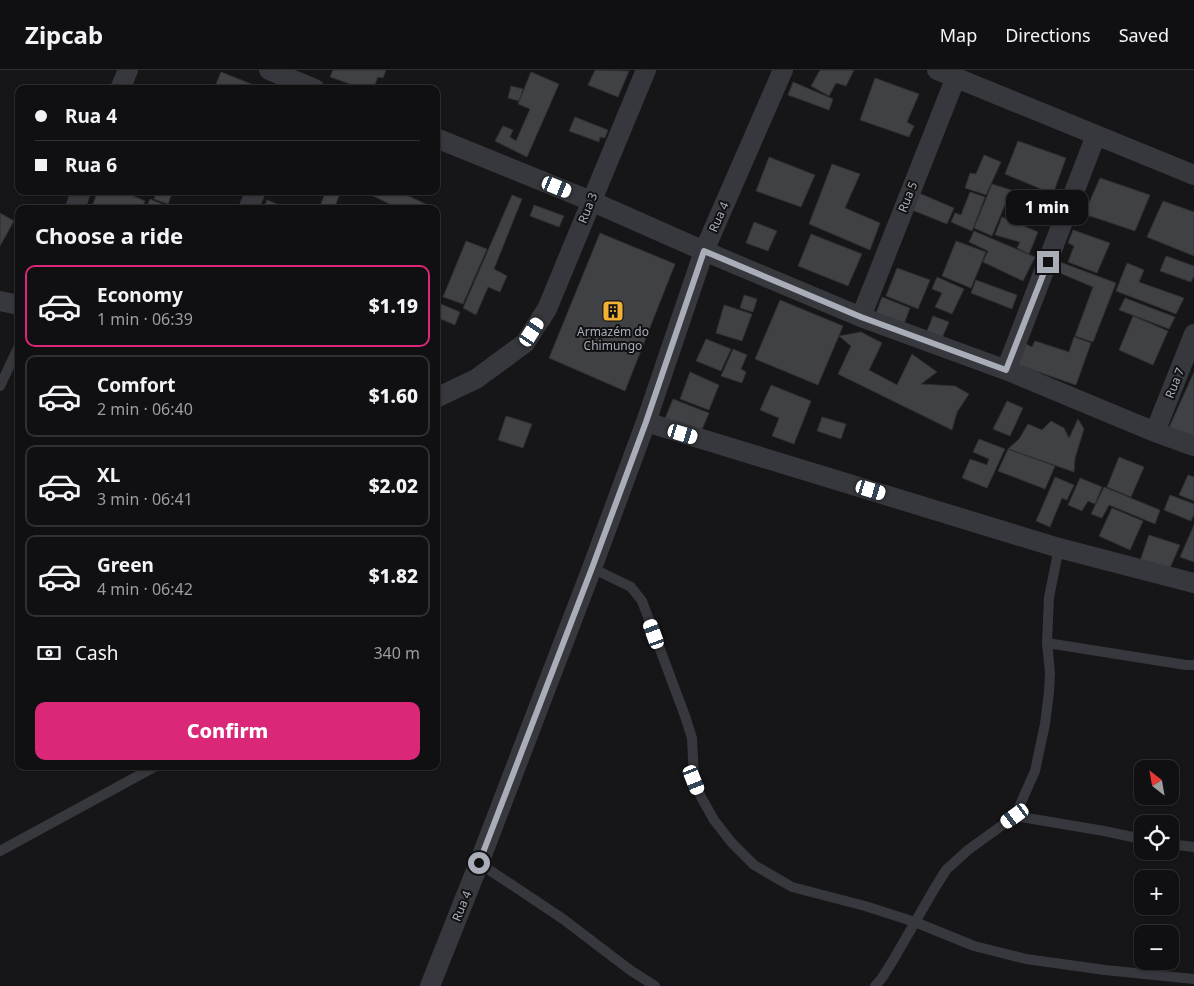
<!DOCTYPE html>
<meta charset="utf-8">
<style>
:root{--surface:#101012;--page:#1e1e20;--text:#f1f3f6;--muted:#9c9d9f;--line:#303032;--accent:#db2777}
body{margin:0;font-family:"Noto Sans",sans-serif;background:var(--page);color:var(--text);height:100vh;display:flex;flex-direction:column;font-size:19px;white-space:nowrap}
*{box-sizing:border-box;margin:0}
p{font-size:16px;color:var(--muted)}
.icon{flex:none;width:28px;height:28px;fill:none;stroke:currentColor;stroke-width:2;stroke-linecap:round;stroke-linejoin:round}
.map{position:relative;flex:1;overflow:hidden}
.details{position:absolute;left:15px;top:135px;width:425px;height:565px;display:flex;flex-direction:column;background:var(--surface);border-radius:10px;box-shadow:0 1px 4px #0004,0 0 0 1px var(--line)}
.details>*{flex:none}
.guide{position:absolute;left:15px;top:15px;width:425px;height:110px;border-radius:10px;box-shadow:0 1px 4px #0004,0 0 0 1px var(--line);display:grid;align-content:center;height:110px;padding:0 20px;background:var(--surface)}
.needle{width:32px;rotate:329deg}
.buttons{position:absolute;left:1134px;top:690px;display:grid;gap:10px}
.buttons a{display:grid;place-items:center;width:45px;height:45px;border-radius:10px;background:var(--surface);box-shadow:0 1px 4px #0004,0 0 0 1px var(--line);font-size:25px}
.end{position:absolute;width:22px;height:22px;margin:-11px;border:6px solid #a8adb8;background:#111;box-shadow:0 0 0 2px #111}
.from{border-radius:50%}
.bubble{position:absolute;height:35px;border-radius:10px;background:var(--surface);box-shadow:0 1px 4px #0004,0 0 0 1px var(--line);font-size:16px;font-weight:800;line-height:35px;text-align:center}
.car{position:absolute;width:15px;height:30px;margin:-15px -8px;border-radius:6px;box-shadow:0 0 4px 1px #0007;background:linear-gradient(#fff 24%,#345 0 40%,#fff 0 76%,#345 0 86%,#fff 0)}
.guide b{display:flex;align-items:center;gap:18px;height:48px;font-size:19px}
.guide b+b{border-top:1px solid var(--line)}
.guide i{width:12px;height:12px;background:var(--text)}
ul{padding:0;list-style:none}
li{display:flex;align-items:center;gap:15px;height:82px;margin:0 10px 8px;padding:0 10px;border:2px solid var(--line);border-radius:10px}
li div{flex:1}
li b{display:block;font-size:19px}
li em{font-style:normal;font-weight:800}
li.on{border-color:var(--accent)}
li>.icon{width:45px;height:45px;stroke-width:1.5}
h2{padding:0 20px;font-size:22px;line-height:60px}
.pay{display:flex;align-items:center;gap:12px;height:55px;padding:0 20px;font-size:19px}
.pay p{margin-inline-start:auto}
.button{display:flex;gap:10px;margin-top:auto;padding:10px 20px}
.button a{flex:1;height:58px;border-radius:10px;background:var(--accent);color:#fff;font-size:20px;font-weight:800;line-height:58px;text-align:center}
header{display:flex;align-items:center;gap:30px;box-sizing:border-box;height:70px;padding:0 25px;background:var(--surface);border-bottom:1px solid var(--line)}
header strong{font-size:24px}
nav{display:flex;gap:28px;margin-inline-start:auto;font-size:18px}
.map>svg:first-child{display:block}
</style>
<header>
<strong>Zipcab</strong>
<nav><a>Map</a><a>Directions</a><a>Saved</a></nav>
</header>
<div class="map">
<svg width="1194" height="916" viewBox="0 0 1194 916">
<rect width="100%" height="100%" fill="#161618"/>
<path fill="#404145" stroke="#303034" d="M 333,0 L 386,0 L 383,8 L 378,7 L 373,19 L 365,19 L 330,7 Z
M 595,0 L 629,1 L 618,27 L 588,15 Z
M 820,0 L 854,0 L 846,16 L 836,13 L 829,26 L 811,16 Z
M 221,2 L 264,19 L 214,19 Z
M 531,2 L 559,14 L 527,87 L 495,71 L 503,56 L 513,60 L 510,67 L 516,71 L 530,39 L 518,34 Z
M 875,8 L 919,24 L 907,52 L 914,56 L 909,67 L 860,50 Z
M 793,12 L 833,29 L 829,40 L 788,25 Z
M 511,16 L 523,19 L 519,31 L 508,28 Z
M 575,47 L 608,60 L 605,68 L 600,67 L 599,72 L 569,61 Z
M 1018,71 L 1066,88 L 1053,124 L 1005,104 Z
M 984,85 L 1001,92 L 986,125 L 965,118 L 970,103 L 976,104 Z
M 769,87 L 815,105 L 801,137 L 756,121 Z
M 832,94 L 860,104 L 845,138 L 880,153 L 870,180 L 809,154 Z
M 1100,108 L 1150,125 L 1135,161 L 1084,144 Z
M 992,114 L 1011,120 L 992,166 L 974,158 Z
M 98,121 L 121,121 L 145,131 L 142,139 L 91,139 Z
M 157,121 L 173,121 L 168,134 L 154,129 Z
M 326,121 L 341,121 L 334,139 L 319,139 Z
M 368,121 L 398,121 L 432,137 L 431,139 L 400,139 L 367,123 Z
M 914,121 L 954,138 L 947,154 L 907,138 Z
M 970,122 L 985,127 L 972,161 L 951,152 L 955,143 L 961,145 Z
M 512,125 L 522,129 L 494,199 L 507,206 L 500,222 L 488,217 L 476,245 L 463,238 Z
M 150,129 L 174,139 L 146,139 Z
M 267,130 L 289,139 L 264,139 Z
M 1163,131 L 1194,142 L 1194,186 L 1147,167 Z
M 534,135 L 564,146 L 559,157 L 530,146 Z
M 0,143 L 14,151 L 0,176 Z
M 1002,147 L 1038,162 L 1029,184 L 1017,178 L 1020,172 L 995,165 Z
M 754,152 L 777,161 L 768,181 L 746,173 Z
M 1073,160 L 1110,173 L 1097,203 L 1068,192 L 1074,176 L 1068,173 Z
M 974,161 L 1035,187 L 1023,211 L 983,192 L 988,181 L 969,172 Z
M 600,163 L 675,194 L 625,321 L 549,288 Z
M 811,164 L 862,184 L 848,216 L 798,196 Z
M 466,171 L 487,179 L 463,234 L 443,227 Z
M 956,171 L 986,182 L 971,218 L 942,206 Z
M 1166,186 L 1194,196 L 1194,206 L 1191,212 L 1160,201 Z
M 1052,189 L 1116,213 L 1093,272 L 1075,266 L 1093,217 L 1048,198 Z
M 1127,193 L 1144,200 L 1139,212 L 1184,228 L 1176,244 L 1116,221 Z
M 897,198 L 930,210 L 918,239 L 886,226 Z
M 937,207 L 964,219 L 952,244 L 935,237 L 942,223 L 932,219 Z
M 976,210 L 1017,225 L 1012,239 L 971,223 Z
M 744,225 L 757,229 L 753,242 L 740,238 Z
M 882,227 L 910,238 L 904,254 L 876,243 Z
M 1125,228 L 1175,247 L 1169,259 L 1119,240 Z
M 780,230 L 843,256 L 818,315 L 755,289 Z
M 436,232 L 460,242 L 455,255 L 436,247 Z
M 724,235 L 752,244 L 742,271 L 716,263 Z
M 933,246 L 949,252 L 942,268 L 927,261 Z
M 1133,246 L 1168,261 L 1153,295 L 1119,280 Z
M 861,262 L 882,273 L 869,300 L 897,315 L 912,284 L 937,302 L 921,314 L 955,316 L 969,324 L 957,342 L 952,360 L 838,304 L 851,276 L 839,266 Z
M 1074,267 L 1091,273 L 1076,315 L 1018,295 L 1026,274 L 1032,277 L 1035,271 L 1069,282 Z
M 706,269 L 731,279 L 721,301 L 696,291 Z
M 733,279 L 747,285 L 741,299 L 746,302 L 742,313 L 721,306 Z
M 690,302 L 719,315 L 709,340 L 680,329 Z
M 1194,302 L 1194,372 L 1167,362 Z
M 771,315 L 811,331 L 794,374 L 772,366 L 779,348 L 760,340 Z
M 673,329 L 709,343 L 700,364 L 664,351 Z
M 1007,331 L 1023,338 L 1010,366 L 993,359 Z
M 506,346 L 532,354 L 523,378 L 498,370 Z
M 822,347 L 846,354 L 841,369 L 817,361 Z
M 1078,349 L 1084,359 L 1075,388 L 1074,402 L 1008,379 L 1019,369 L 1028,354 L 1042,360 L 1051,351 L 1064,358 L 1069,368 Z
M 979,369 L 1005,379 L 987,418 L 962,408 L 970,389 L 987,395 L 989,389 L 973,382 Z
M 1008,379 L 1055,396 L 1045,419 L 998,401 Z
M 1119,387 L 1144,397 L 1131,427 L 1107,417 Z
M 1188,405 L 1194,407 L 1194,431 L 1179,425 Z
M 1055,407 L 1074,415 L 1067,430 L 1062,428 L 1050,457 L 1036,451 Z
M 1080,408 L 1102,417 L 1095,434 L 1088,431 L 1082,441 L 1068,435 Z
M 1104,417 L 1160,440 L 1155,454 L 1109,435 L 1102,448 L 1091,444 Z
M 1170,425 L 1194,434 L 1194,444 L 1191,451 L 1164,440 Z
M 1112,438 L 1143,451 L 1130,480 L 1099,466 Z
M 1194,455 L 1194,492 L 1180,487 Z
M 1149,465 L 1180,475 L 1169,500 L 1140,491 Z"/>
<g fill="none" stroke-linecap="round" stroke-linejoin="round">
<path stroke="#37383d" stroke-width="10" d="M 0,316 L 19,276
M 592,498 L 631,517 L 642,531 L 685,646 L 692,668 L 694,710 L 701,727 L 714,750 L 731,772 L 754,795 L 792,817 L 865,836 L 915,852 L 974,876 L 1026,889 L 1105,900 L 1194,909
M 1047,573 L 1186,595 L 1194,595
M 1015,746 L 1104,761 L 1142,769
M 1170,774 L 1194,777
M 0,781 L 156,696
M 479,793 L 563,849 L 630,900 L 655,916
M 875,916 L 882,908 L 895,887 L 933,821 L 946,800 L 968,780 L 1015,746 L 1035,701 L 1045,654 L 1049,622 L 1050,603 L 1047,573 L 1049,527 L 1059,478"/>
<path stroke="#37383d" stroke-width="20" d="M 269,0 L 315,19
M 937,0 L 1194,105
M 120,19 L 128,0
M 436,68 L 591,131 L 704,181 L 861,247 L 1006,300 L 1155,362 L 1194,376
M 75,139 L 81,121
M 248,139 L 256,121
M 0,231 L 19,235
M 861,247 L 956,7
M 1006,300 L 1096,65
M 436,328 L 476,309 L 525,273 L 547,239 L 646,0
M 646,352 L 1059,478 L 1194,513
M 1155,362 L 1194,264
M 430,916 L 479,793 L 592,498 L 646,352 L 704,181 L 783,0"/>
</g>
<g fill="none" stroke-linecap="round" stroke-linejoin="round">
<path stroke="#a8adb8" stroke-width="6" d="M 479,793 L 592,498 L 646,352 L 704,181 L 861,247 L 1006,300 L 1048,192"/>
</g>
<defs>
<g id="building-square" transform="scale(1.125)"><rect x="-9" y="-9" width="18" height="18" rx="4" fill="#f2b134" stroke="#111113"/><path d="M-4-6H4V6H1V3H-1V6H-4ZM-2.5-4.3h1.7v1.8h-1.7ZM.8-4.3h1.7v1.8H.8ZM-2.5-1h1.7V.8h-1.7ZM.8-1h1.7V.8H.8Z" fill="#111"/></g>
</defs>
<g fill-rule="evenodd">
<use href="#building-square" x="613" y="241"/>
</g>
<g text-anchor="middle" stroke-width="4" stroke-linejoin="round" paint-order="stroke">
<g font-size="12" fill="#a8adb8" stroke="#111113">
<text transform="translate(908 127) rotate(-68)" y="4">Rua 5</text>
<text transform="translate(588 138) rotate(-68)" y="4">Rua 3</text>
<text transform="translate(719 147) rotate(-66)" y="4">Rua 4</text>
<text transform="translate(1175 313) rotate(-68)" y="4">Rua 7</text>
<text transform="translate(462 836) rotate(-68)" y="4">Rua 4</text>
</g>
<g font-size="12" fill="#a8adb8" stroke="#111113">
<text x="613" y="266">Armazém do<tspan x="613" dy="14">Chimungo</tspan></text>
</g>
</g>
</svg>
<div class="buttons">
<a><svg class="needle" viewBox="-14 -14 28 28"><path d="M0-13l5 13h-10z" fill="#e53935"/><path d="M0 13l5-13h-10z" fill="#9c9d9f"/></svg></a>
<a><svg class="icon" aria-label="locate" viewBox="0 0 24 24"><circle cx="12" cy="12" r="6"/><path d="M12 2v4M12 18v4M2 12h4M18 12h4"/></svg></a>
<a>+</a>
<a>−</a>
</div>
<i class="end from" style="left:479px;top:793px"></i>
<i class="end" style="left:1048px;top:192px"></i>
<div class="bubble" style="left:1006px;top:120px;width:82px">1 min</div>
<i class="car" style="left:557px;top:117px;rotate:112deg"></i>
<i class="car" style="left:532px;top:262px;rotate:33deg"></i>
<i class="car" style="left:683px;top:364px;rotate:107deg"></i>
<i class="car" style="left:871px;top:420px;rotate:107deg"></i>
<i class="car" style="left:654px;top:564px;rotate:340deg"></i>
<i class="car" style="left:694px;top:710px;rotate:158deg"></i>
<i class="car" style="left:1015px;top:746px;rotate:234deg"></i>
<div class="guide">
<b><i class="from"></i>Rua 4</b>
<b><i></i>Rua 6</b>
</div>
<section class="details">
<h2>Choose a ride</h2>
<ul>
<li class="on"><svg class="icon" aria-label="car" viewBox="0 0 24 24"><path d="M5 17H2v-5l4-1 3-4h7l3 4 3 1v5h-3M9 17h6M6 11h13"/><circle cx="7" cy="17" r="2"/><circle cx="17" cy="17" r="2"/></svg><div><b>Economy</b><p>1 min · 06:39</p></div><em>$1.19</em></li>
<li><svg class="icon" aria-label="car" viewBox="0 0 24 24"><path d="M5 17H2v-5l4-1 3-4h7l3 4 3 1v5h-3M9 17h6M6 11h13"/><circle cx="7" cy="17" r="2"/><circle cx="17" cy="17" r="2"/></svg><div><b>Comfort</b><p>2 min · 06:40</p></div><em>$1.60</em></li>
<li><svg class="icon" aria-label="car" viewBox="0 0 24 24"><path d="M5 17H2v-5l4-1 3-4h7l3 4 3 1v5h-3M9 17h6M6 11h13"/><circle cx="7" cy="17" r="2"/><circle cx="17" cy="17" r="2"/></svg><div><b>XL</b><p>3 min · 06:41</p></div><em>$2.02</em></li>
<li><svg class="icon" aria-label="car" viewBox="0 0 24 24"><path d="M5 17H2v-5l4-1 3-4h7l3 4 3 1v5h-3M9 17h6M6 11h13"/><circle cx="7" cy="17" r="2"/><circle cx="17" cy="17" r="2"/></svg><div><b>Green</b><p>4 min · 06:42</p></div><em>$1.82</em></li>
</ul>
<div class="pay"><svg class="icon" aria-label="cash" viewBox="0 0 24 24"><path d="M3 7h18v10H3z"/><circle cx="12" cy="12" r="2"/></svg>Cash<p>340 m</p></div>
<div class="button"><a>Confirm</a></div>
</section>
</div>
